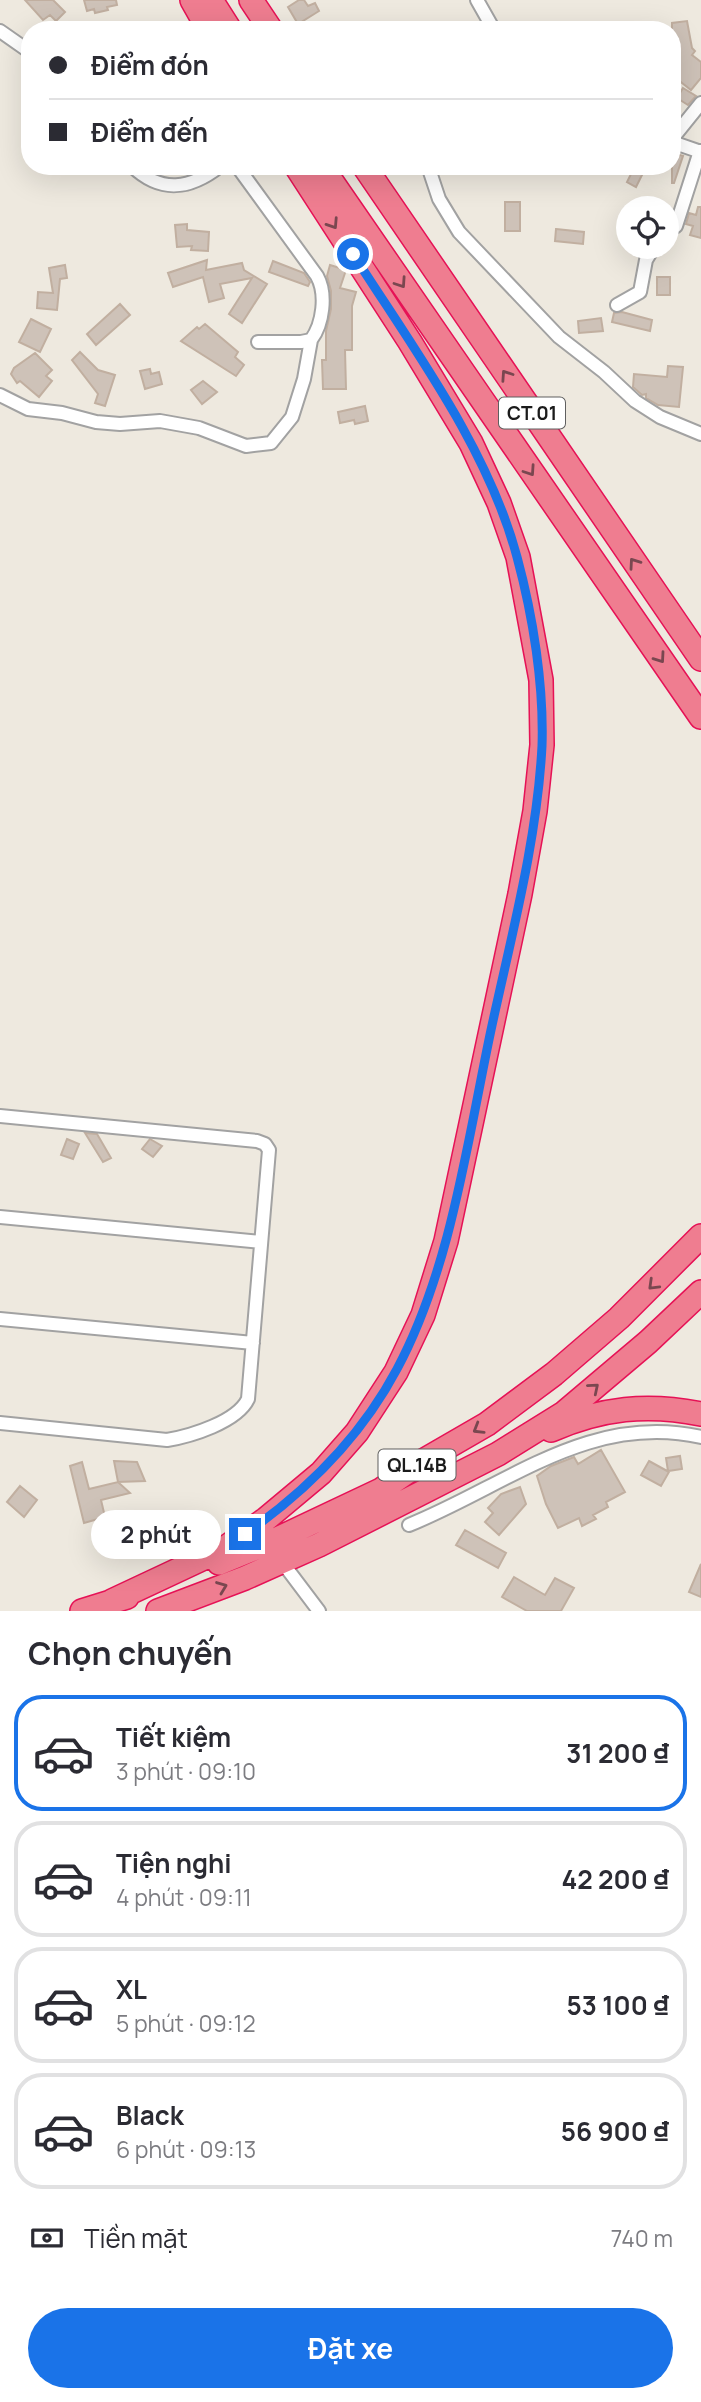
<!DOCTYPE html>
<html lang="vi">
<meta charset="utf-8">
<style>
:root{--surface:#fff;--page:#f7f7f7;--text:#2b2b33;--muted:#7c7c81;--line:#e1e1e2;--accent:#1a73e8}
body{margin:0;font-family:Manrope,sans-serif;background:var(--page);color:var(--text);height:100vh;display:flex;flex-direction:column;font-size:26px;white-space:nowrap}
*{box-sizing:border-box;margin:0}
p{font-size:23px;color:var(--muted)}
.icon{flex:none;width:38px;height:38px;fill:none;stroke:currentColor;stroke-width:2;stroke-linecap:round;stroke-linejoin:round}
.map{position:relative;height:1611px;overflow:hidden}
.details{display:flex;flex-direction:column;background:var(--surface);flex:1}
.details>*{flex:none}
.top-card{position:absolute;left:21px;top:21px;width:660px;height:154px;border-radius:28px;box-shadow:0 7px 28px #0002;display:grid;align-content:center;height:154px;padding:0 28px;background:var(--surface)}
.fabs{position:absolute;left:616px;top:196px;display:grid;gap:14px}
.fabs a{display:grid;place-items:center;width:63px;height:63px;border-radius:50%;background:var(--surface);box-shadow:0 7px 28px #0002;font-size:35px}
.end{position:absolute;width:32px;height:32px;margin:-16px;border:9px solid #1a73e8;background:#fff;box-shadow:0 0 0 4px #fff}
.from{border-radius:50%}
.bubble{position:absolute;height:49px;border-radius:24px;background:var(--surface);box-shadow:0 7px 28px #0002;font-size:23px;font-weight:700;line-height:49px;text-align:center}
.top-card b{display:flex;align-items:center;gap:24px;height:66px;font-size:26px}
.top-card b+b{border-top:2px solid var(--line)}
.top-card i{width:18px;height:18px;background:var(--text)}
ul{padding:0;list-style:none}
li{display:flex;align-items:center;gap:21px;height:116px;margin:0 14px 10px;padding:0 14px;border:4px solid var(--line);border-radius:28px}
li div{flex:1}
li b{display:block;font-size:26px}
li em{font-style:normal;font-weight:700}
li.selected{border-color:var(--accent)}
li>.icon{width:63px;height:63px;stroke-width:1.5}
h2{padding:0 28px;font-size:32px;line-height:84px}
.pay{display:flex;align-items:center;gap:18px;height:77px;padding:0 28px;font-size:26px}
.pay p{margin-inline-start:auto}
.cta{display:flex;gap:14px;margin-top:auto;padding:14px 28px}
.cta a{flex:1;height:80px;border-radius:42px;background:var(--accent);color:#fff;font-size:28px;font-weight:700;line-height:80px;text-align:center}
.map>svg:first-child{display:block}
</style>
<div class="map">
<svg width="701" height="1611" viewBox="0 0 701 1611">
<rect width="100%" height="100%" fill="#eee9df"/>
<path fill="#cec2b8" stroke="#c1afa0" stroke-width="2" d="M 25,0 L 53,0 L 65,12 L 56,21 L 50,15 L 43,20 Z
M 84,0 L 116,0 L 117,5 L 107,7 L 108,10 L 95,13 L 94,9 L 87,11 Z
M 299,0 L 304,0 L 308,6 L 315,3 L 319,11 L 298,24 L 288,7 Z
M 687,21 L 692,48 L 695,51 L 692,55 L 701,62 L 701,78 L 691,90 L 672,75 L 672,23 Z
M 683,88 L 696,96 L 688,105 L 677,98 Z
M 672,153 L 683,156 L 674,183 L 672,183 Z
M 635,166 L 644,171 L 636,187 L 627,182 Z
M 505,202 L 520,202 L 520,231 L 505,231 Z
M 698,207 L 701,207 L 701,238 L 690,235 L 693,226 L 686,224 L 689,213 L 696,215 Z
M 187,224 L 187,230 L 209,232 L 208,251 L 191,250 L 192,246 L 177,247 L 175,225 Z
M 556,229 L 584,232 L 583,244 L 555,241 Z
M 207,260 L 206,270 L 242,263 L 244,270 L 267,284 L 242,323 L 229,314 L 252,278 L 220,284 L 224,298 L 209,302 L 203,277 L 173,287 L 168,273 Z
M 273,261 L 304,273 L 310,282 L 308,286 L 269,272 Z
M 65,265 L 67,278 L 60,279 L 57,310 L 37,308 L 38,292 L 53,293 L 49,268 Z
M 330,265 L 346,270 L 340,288 L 356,292 L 352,306 L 352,350 L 345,350 L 346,389 L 323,389 L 322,360 L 326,360 L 326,331 L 331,309 L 331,291 L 327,276 Z
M 657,277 L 670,277 L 670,295 L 657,295 Z
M 120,304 L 130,315 L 96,345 L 87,334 Z
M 622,312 L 652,320 L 650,331 L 612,322 L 614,313 Z
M 601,318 L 603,331 L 579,333 L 578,321 Z
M 31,319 L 51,329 L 40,352 L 19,342 Z
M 205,324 L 238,352 L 235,357 L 244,365 L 236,376 L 181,341 L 197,327 L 199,329 Z
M 80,352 L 98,370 L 115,375 L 105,406 L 95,403 L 98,394 L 72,360 Z
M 35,353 L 52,370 L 46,376 L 52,381 L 39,397 L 20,381 L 17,383 L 11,374 L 14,368 Z
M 668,366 L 683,367 L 679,407 L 658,405 L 646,398 L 646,394 L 642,395 L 633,387 L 634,374 L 667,377 Z
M 150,369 L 151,374 L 159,372 L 162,384 L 145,389 L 140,371 Z
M 203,381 L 217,392 L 202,404 L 191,390 Z
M 365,406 L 368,421 L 355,424 L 354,420 L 340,423 L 338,412 Z
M 85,1133 L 97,1134 L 111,1158 L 103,1162 Z
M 67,1139 L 79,1144 L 73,1159 L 61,1155 Z
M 150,1139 L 162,1146 L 153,1157 L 142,1149 Z
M 601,1450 L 625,1492 L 606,1502 L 608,1507 L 593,1515 L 596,1519 L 582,1526 L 579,1518 L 558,1528 L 546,1504 L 537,1476 L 551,1466 L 574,1457 L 578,1464 Z
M 680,1456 L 682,1469 L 668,1471 L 666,1458 Z
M 114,1461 L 137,1462 L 145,1481 L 118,1482 Z
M 649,1461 L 669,1472 L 661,1486 L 641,1475 Z
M 82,1462 L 89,1489 L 118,1482 L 130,1493 L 101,1500 L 105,1517 L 84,1523 L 70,1466 Z
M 20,1486 L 37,1500 L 24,1517 L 7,1502 Z
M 520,1487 L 526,1504 L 499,1535 L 485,1522 L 493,1513 L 488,1508 L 501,1494 Z
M 465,1530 L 506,1553 L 498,1568 L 456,1545 Z
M 701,1564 L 701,1597 L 689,1592 Z
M 514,1577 L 545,1595 L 555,1578 L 574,1588 L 561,1611 L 527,1611 L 502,1597 Z"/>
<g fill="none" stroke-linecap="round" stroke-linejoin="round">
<g stroke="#a2a2a2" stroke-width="16">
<path id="street" d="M 477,0 L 494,30
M 0,31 L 30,52
M 672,139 L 701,103
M 672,142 L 701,152
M 132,166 C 161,194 191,189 220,166
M 237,166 L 317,276 C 327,294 323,324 311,340 L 301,342 L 258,342
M 428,166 L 439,199 L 459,232 L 559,337 L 604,372 L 635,401 L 660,417 L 701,434
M 667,232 L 676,226 L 700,151
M 617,305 L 640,292 L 646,260 L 654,247
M 0,395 L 28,409 L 62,413 L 96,422 L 120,424 L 160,421 L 199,428 L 246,446 L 271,443 L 292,417 L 304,379 L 311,340
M 0,1116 L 257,1141 L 265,1144 L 269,1150 L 248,1399 C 237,1422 191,1436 167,1440 L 0,1423
M 0,1217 L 261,1242
M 0,1319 L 253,1343
M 409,1525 C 506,1486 590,1412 701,1437
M 279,1558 L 319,1611"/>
</g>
<g stroke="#e61256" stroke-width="26">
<path id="highway" d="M 192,0 L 209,30
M 211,0 L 230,30
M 251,0 L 271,30
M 321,166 L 701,717
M 364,166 L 701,659
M 551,1430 C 602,1408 647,1403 701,1414
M 219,1563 L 273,1541 L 381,1490 L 423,1461 L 487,1424 L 554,1374 L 619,1318 L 701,1236
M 112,1601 L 225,1548 L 266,1519 L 321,1473 L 357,1432 L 396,1372 L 423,1315 L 446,1241 L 520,894 L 535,811 L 542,745 L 541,680 L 518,557 L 499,503 L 471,443 L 410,342 L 296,166
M 82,1611 L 127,1597
M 158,1611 L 245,1578 L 319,1545 L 498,1454 L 564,1413 L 648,1342 L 701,1292"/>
</g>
<use href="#street" stroke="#fff" stroke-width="12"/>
<use href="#highway" stroke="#ef7d90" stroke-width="23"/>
</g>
<defs><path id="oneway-chevron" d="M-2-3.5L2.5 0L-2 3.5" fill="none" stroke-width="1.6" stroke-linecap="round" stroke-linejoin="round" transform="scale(1.75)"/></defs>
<g stroke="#7a4750">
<use href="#oneway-chevron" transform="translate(333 224) rotate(57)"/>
<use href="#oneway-chevron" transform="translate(401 283) rotate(56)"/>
<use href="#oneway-chevron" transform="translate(506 375) rotate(-124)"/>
<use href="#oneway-chevron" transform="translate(530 471) rotate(56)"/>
<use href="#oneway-chevron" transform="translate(634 563) rotate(-125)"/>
<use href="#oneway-chevron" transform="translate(660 658) rotate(55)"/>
<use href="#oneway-chevron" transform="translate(653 1285) rotate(136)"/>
<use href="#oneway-chevron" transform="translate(594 1388) rotate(-40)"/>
<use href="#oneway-chevron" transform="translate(478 1429) rotate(149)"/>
<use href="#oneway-chevron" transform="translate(222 1587) rotate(-21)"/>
</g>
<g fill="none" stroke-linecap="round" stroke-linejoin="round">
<path stroke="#1a73e8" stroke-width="9" d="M 245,1534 C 308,1490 361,1437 397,1369 C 451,1268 467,1143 491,1030 C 511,937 537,842 542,746 C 544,685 533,616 517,557 C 488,448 413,348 353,254"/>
</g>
<g text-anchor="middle" stroke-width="5" stroke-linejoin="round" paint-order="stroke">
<g fill="#fff" stroke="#5f5f5f" stroke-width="2">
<rect x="499" y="397.5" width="66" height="31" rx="5"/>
<rect x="378.5" y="1449.5" width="77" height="31" rx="5"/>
</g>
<g font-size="19" font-weight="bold" fill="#1b1b1b">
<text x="532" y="420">CT.01</text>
<text x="417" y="1472">QL.14B</text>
</g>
</g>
</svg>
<div class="fabs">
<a><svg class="icon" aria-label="locate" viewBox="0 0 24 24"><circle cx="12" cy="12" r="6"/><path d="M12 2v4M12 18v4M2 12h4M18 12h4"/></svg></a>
</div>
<i class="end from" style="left:353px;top:254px"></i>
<i class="end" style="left:245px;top:1534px"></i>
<div class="bubble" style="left:91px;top:1510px;width:130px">2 phút</div>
<div class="top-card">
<b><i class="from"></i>Điểm đón</b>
<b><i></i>Điểm đến</b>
</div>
</div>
<section class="details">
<h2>Chọn chuyến</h2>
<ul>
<li class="selected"><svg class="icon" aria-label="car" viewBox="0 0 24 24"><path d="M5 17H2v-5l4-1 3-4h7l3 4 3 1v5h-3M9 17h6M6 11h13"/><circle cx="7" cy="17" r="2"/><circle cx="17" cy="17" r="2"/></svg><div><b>Tiết kiệm</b><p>3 phút · 09:10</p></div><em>31 200 ₫</em></li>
<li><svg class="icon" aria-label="car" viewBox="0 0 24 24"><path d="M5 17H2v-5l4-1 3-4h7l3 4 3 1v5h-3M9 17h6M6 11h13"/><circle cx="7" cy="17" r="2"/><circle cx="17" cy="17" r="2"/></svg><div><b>Tiện nghi</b><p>4 phút · 09:11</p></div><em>42 200 ₫</em></li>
<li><svg class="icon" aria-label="car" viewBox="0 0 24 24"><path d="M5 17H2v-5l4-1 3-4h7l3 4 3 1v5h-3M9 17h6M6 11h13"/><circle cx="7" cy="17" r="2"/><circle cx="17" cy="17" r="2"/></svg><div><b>XL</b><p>5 phút · 09:12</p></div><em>53 100 ₫</em></li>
<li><svg class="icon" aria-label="car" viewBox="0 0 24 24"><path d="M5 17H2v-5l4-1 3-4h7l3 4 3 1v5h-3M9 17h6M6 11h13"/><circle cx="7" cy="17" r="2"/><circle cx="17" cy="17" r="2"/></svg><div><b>Black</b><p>6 phút · 09:13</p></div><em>56 900 ₫</em></li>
</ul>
<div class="pay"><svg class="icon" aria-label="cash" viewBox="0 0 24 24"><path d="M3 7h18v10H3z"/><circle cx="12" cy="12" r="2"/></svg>Tiền mặt<p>740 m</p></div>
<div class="cta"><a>Đặt xe</a></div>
</section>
